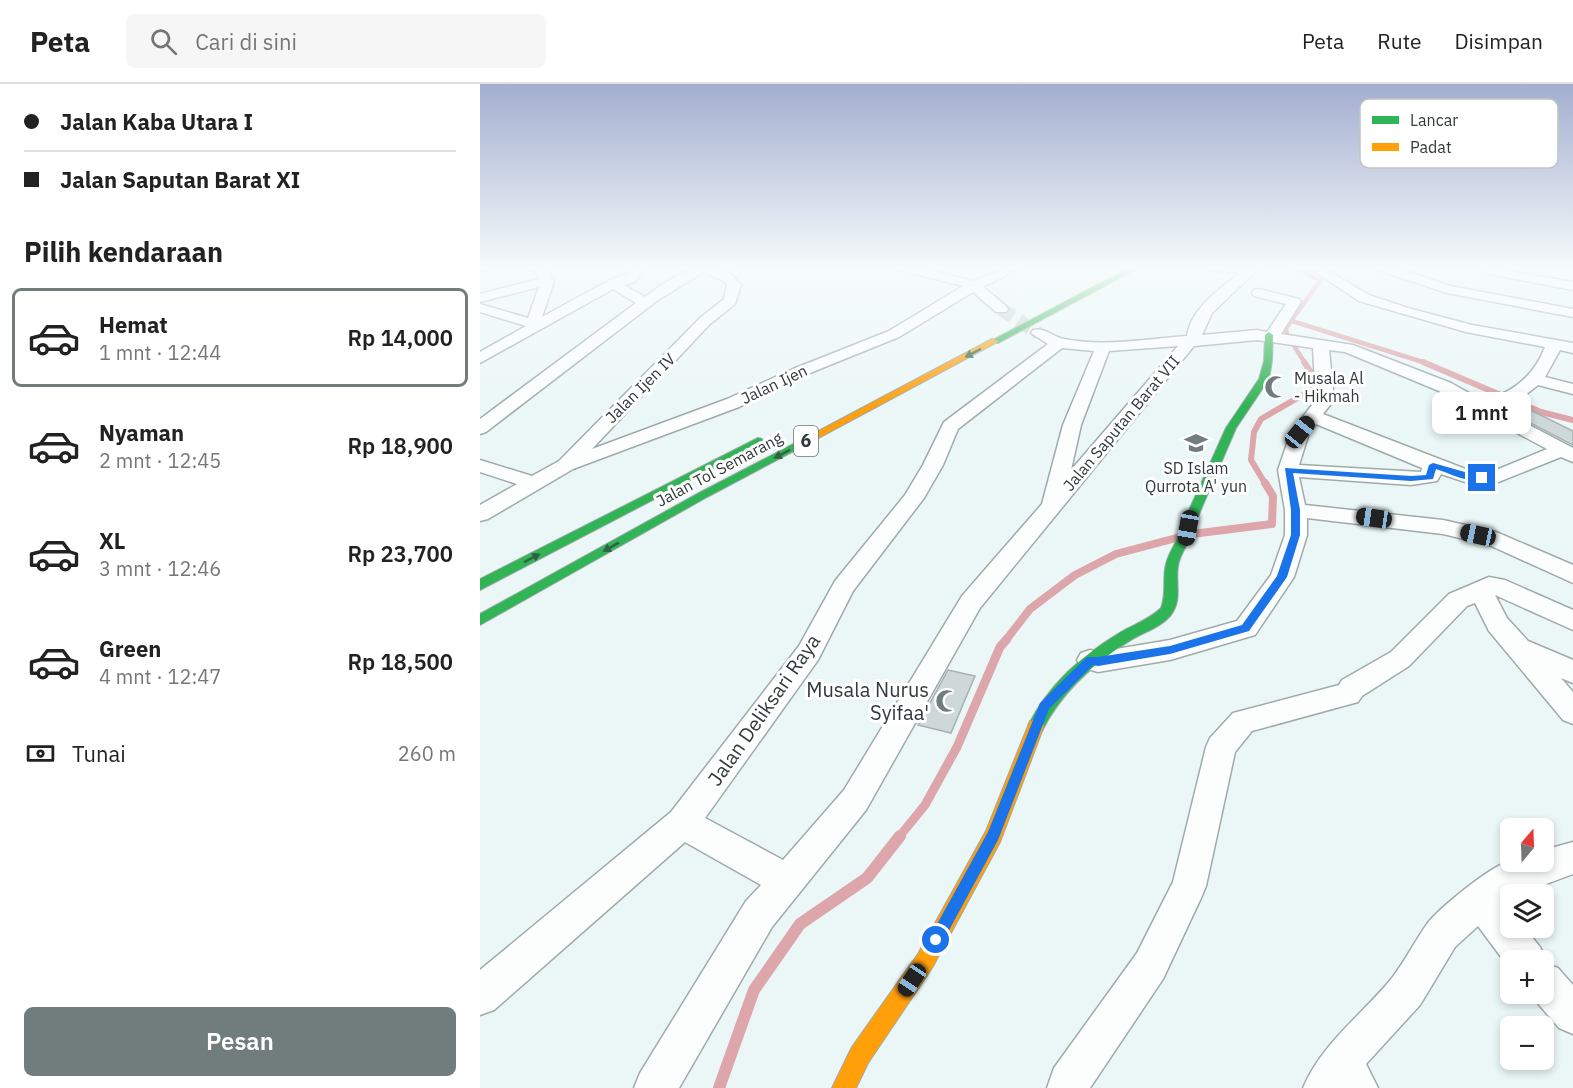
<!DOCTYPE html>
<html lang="id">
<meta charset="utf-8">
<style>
:root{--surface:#fff;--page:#f6f6f6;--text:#222;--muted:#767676;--line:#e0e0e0;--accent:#717c7c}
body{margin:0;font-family:"IBM Plex Sans",sans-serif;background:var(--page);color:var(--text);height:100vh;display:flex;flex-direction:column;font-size:22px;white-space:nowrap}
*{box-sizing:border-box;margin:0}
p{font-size:20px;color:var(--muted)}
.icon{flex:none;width:33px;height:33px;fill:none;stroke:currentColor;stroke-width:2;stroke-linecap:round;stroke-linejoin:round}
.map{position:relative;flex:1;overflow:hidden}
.drawer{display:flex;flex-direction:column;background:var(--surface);width:480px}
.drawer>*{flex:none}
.top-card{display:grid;align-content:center;height:132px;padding:0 24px;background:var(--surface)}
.needle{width:39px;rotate:19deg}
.buttons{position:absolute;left:1020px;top:734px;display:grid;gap:12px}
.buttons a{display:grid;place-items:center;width:54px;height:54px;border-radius:9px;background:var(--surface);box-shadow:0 3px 9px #0003;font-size:30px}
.end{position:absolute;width:27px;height:27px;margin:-14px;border:8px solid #1a73e8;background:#fff;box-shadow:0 0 0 3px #fff}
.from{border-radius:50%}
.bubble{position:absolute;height:42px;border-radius:9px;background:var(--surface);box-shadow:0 3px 9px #0003;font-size:20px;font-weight:600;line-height:42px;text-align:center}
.car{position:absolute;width:18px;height:36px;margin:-18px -9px;border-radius:8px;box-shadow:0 0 4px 2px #0007;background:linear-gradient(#222 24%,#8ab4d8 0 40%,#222 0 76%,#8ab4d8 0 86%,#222 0)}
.top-card b{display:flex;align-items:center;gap:21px;height:57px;font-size:22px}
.top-card b+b{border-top:2px solid var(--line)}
.top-card i{width:15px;height:15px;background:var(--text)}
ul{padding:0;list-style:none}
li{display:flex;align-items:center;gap:18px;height:99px;margin:0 12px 9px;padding:0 12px;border:3px solid transparent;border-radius:9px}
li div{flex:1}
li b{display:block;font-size:22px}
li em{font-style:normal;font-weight:600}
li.selected{border-color:var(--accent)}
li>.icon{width:54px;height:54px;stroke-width:1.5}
h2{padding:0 24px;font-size:27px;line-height:72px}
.pay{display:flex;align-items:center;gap:15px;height:66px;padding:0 24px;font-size:22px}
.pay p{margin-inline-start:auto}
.cta{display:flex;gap:12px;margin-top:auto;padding:12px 24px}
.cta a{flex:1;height:69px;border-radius:9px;background:var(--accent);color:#fff;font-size:24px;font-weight:600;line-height:69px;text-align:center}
header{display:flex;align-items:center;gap:36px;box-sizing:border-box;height:84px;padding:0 30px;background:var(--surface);border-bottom:2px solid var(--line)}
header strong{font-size:28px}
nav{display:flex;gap:33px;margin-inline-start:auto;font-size:21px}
.search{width:420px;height:54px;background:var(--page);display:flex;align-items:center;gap:15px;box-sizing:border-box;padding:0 21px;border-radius:9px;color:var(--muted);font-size:22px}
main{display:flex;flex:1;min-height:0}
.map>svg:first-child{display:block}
</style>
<header>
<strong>Peta</strong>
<div class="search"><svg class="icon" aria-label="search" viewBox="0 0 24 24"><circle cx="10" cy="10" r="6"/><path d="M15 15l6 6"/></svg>Cari di sini</div>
<nav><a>Peta</a><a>Rute</a><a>Disimpan</a></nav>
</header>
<main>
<section class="drawer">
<div class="top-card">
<b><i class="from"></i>Jalan Kaba Utara I</b>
<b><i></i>Jalan Saputan Barat XI</b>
</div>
<h2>Pilih kendaraan</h2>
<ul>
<li class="selected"><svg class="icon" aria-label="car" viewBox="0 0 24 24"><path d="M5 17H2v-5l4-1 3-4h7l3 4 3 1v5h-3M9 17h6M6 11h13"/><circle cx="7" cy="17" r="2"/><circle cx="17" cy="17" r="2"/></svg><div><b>Hemat</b><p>1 mnt · 12:44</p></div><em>Rp 14,000</em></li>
<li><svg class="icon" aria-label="car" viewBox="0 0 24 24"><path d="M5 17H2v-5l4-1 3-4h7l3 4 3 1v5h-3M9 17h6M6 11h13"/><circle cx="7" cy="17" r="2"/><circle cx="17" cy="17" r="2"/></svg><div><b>Nyaman</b><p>2 mnt · 12:45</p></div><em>Rp 18,900</em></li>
<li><svg class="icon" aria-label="car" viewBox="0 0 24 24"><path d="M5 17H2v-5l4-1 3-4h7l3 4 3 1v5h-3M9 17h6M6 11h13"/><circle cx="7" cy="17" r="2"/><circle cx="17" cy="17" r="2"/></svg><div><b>XL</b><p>3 mnt · 12:46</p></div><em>Rp 23,700</em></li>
<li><svg class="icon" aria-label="car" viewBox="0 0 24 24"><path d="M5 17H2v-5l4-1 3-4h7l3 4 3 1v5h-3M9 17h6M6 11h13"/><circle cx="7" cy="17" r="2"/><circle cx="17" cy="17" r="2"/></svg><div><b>Green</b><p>4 mnt · 12:47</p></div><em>Rp 18,500</em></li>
</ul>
<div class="pay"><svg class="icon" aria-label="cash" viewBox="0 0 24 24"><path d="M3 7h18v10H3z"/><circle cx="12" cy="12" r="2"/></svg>Tunai<p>260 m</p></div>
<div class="cta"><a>Pesan</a></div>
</section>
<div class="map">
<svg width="1093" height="1004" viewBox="0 0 1093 1004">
<rect width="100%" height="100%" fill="#ebf7f7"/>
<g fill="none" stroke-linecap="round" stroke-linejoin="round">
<path stroke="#dca6ab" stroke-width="4.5" d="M 774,183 L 782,183
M 810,183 L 818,184 L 840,197 L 806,244 L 807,251 L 825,279
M 812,237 L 946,279"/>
<path stroke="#dca6ab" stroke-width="6" d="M 943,278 L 1061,328 L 1093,336
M 786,401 L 771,376 L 774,348 L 781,335 L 835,304 L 836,296 L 824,278"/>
<path stroke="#dca6ab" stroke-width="8" d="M 712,450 L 792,440 L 793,412 L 785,399
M 526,556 L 550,525 L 595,491 L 636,470 L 700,453"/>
<path stroke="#dca6ab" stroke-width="9" d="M 419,753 L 445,721 L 477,663 L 520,563 L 527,555"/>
<path stroke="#dca6ab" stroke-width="12" d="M 239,1004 L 274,906 L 320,840 L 387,794 L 420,752"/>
</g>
<path fill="#ced8d8" stroke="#a7b1b1" stroke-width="1.5" d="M 1044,323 L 1093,347 L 1093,361 L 1039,333 Z
M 468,586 L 495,592 L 471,649 L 438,641 Z"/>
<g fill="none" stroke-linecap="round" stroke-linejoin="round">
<path stroke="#c6d1d1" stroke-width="14" stroke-dasharray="14 7" stroke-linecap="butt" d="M 521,225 L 558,249"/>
<g stroke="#a1aaaa" stroke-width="3">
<path id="street" d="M 0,183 L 10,183 L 0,188 Z
M 46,183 L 66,184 L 74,197 L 62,233 L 128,197 L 148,189 L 147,183 L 159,183 L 161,190 L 155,198 L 144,201 L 165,213 C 193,192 233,164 261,201 L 255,220 L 230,240 L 112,365 L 247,315 L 313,285 L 409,247 L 483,202 L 418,186 L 416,183 L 437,183 L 494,197 L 526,183 L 542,183 L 503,203 L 526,222 L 528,225 L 526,228 L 516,228 L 493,208 L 419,253 L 325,291 L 259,323 L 93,385 L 8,435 L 0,437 L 0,421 L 37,400 L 0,388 L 0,376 L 52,392 L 79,377 L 220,234 L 244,215 L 247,201 L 243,197 L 224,188 L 178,216 L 6,348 L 0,350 L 0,335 L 156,219 L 133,205 L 0,279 L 0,268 L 46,242 L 0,228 L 0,220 L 48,234 L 59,203 L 0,218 L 0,210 L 59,195 L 57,189 Z
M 726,183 L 773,183 L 777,186 L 732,229 L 722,251 L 777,246 L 787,248 L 806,220 L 774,212 L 772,209 L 774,206 L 779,205 L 819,215 L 821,218 L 801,250 L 873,261 L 971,299 L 1003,317 C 1033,309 1054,292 1065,263 L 986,248 L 879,217 L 828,183 L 842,183 L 889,211 L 928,224 L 992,241 L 1093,259 L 1093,269 L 1080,266 L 1065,293 L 1093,300 L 1093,310 L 1058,301 L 1044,312 L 1017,324 L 1093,364 L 1093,378 L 1081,373 L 1011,401 L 985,398 L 961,390 L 957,397 L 931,401 L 819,393 L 825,421 L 963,436 L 1016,448 L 1093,481 L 1093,499 L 1009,461 L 963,450 L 827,434 L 827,451 L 814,493 L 775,551 L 690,576 L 618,588 L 601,583 L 597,576 L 601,569 L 610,566 L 618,568 L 690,556 L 757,537 L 791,491 L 805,451 L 805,426 L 798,386 L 811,348 L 836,316 L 833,264 L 777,256 L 714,262 L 500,524 L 386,726 L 292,843 L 199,1004 L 154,1004 L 160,989 L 266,817 L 281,801 L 205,758 L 14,926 L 0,931 L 0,886 L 191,728 L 319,562 L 355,497 L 425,411 L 443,381 L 464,338 L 568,260 L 551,249 L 553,246 C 565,243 573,253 584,255 C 624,263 667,255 707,252 C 711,224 740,205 760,189 L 732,187 ZM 698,262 L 591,386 L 601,341 L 629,267 ZM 582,264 L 614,267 L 583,341 L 562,420 L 482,512 L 364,706 L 303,776 L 225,734 L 338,576 L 373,507 L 444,414 L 463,381 L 478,345 ZM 849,266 L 865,268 L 959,307 L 1067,365 L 1009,389 L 988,386 L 843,330 L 854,316 ZM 836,340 L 942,384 L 941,388 L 819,381 L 829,349 Z
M 896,183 L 914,183 L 970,202 L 1093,225 L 1093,233 L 967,209 L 898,186 Z
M 1005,183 L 1093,198 L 1093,206 L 1005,189 L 1003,186 Z
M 1009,493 L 1025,496 L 1093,526 L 1093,546 L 1015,511 L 1027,534 L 1048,557 L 1093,576 L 1093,599 L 1081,594 L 1093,608 L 1093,640 L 1083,636 L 1009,547 L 995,519 L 987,522 L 929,582 L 882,612 L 878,618 L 772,647 L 755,668 L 726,802 L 721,814 L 683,895 L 610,1004 L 567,1004 L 574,984 L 657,869 L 693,798 L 726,663 L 730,654 L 753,629 L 859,601 L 862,596 L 911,568 L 969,510 Z
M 1093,758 L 1093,790 L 1039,810 L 1030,810 L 1030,816 L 1025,819 L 1030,826 L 1030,843 L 1044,843 L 1060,863 L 1066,876 L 1064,879 L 1078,884 L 1093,901 L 1093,950 L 1079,944 L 1049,909 L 1064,909 L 1064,876 L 1030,876 L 1030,885 L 998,842 L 975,863 L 940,921 L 886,980 L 898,1004 L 823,1004 C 842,959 882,931 912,894 C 925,877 935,857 947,840 C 959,824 1009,784 1027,778 C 1037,775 1052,777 1064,777 L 1064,766 Z"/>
</g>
<g stroke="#a1aaaa" stroke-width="2">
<path id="fast" d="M 651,183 L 660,183 L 518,259 L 511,257 Z
M 789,248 L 793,251 L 792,277 L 789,295 L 756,344 L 713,444 C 711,458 700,468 698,482 C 695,500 703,516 690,532 C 681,543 664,548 651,556 C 614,579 582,607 562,647 L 556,649 L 550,647 L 548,642 C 569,600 601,572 641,548 C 655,540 670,535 681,524 C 687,509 682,495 686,480 C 689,467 698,458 701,444 L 746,344 L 779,295 L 784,277 L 785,251 Z
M 278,354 L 282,355 L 282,359 L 0,506 L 0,495 Z
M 323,355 L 328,358 L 327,360 L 227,413 L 0,541 L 0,530 L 219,409 Z"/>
</g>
<g stroke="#a1aaaa" stroke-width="2">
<path id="slow" d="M 512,255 L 519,257 L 327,360 L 323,361 L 318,358 Z
M 556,635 L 562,637 L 564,642 L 520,758 L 452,884 L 388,979 L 376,1004 L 352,1004 L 372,963 L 438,870 L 506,747 L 550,637 Z"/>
</g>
<use href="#street" fill="#fcfefe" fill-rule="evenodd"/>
<use href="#fast" fill="#30b455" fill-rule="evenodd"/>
<use href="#slow" fill="#ff9f0a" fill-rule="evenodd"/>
</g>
<defs><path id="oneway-solid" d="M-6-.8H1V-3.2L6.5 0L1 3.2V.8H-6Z" transform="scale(1.5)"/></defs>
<g fill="#305f42">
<use href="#oneway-solid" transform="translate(493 269) rotate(152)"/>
<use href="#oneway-solid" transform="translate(302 370) rotate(152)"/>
<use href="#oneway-solid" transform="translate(131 463) rotate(151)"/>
<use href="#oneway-solid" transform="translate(52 474) rotate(-28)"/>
</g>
<linearGradient id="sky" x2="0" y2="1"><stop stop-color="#a3aed0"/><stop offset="0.57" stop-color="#f6fbfb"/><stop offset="1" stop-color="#f6fbfb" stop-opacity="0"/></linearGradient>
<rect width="1093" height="323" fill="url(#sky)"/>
<path fill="#1a73e8" d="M 953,379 L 1006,394 C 993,402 969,389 956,385 L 953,395 L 931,397 L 813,389 L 820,426 L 820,451 L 807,493 L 769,547 L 690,570 L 618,582 L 613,581 L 569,625 L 518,756 L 461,861 L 456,863 L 451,861 L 449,856 L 451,851 L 508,748 L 560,619 L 607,573 L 618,573 L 690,562 L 762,541 L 797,492 L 811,451 L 811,426 L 805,384 L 931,392 L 946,391 L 949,381 Z"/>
<defs>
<g id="mosque-bare" transform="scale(1.8)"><path d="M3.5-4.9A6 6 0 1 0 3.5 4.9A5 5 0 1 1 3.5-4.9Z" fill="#717c7c" stroke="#fff" stroke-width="2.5" paint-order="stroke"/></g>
<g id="school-bare" transform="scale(1.8)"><path d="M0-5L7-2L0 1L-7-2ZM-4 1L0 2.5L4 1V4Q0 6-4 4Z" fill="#717c7c" stroke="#fff" stroke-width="2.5" paint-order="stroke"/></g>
</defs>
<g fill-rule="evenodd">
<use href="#mosque-bare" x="796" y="303"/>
<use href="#school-bare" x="716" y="359"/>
<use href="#mosque-bare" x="467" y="617"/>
</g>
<g text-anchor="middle" stroke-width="6" stroke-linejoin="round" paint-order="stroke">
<g font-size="16" fill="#303a3a" stroke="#fff" text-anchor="start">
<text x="814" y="300">Musala Al<tspan x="814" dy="18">- Hikmah</tspan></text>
<text x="716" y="390" text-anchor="middle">SD Islam<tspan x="716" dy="18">Qurrota A' yun</tspan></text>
</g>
<g font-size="16" fill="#303a3a" stroke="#fff">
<text transform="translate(294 300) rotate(-25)" y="6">Jalan Ijen</text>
<text transform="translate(160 304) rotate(-45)" y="6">Jalan Ijen IV</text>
<text transform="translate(641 339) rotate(-50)" y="6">Jalan Saputan Barat VII</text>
<text transform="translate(239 385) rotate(-28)" y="6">Jalan Tol Semarang</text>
</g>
<rect fill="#fff" stroke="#6e7575" stroke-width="1.5" x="314" y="342" width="24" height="30" rx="4.5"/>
<g font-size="18" font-weight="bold" fill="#303a3a">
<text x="326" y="363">6</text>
</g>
<g font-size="20" fill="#303a3a" stroke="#fff" text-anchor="end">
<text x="449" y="613">Musala Nurus<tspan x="449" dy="23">Syifaa'</tspan></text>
</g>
<g font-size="20" fill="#303a3a" stroke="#fff">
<text transform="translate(284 626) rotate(-55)" y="7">Jalan Deliksari Raya</text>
</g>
</g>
<rect x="880" y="15" width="198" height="69" rx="9" fill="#fff" stroke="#c1c4c4" stroke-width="1.5"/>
<rect x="892" y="32" width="27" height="8" fill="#30b455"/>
<rect x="892" y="59" width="27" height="8" fill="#ff9f0a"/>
<g font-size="16" fill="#303a3a">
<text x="930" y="42">Lancar</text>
<text x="930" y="69">Padat</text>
</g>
</svg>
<div class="buttons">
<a><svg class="needle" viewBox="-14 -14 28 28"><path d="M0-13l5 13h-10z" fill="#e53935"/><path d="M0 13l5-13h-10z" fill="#767676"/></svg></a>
<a><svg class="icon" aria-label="layers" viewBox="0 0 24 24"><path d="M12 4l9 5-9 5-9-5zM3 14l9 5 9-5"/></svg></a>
<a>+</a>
<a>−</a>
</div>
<i class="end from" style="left:456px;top:856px"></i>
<i class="end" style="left:1002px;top:394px"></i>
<div class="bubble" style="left:952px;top:308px;width:99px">1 mnt</div>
<i class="car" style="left:820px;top:348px;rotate:39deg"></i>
<i class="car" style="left:894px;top:434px;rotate:278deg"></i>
<i class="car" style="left:708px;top:444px;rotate:190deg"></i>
<i class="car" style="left:998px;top:451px;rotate:282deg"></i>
<i class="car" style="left:432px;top:896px;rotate:214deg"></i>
</div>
</main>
